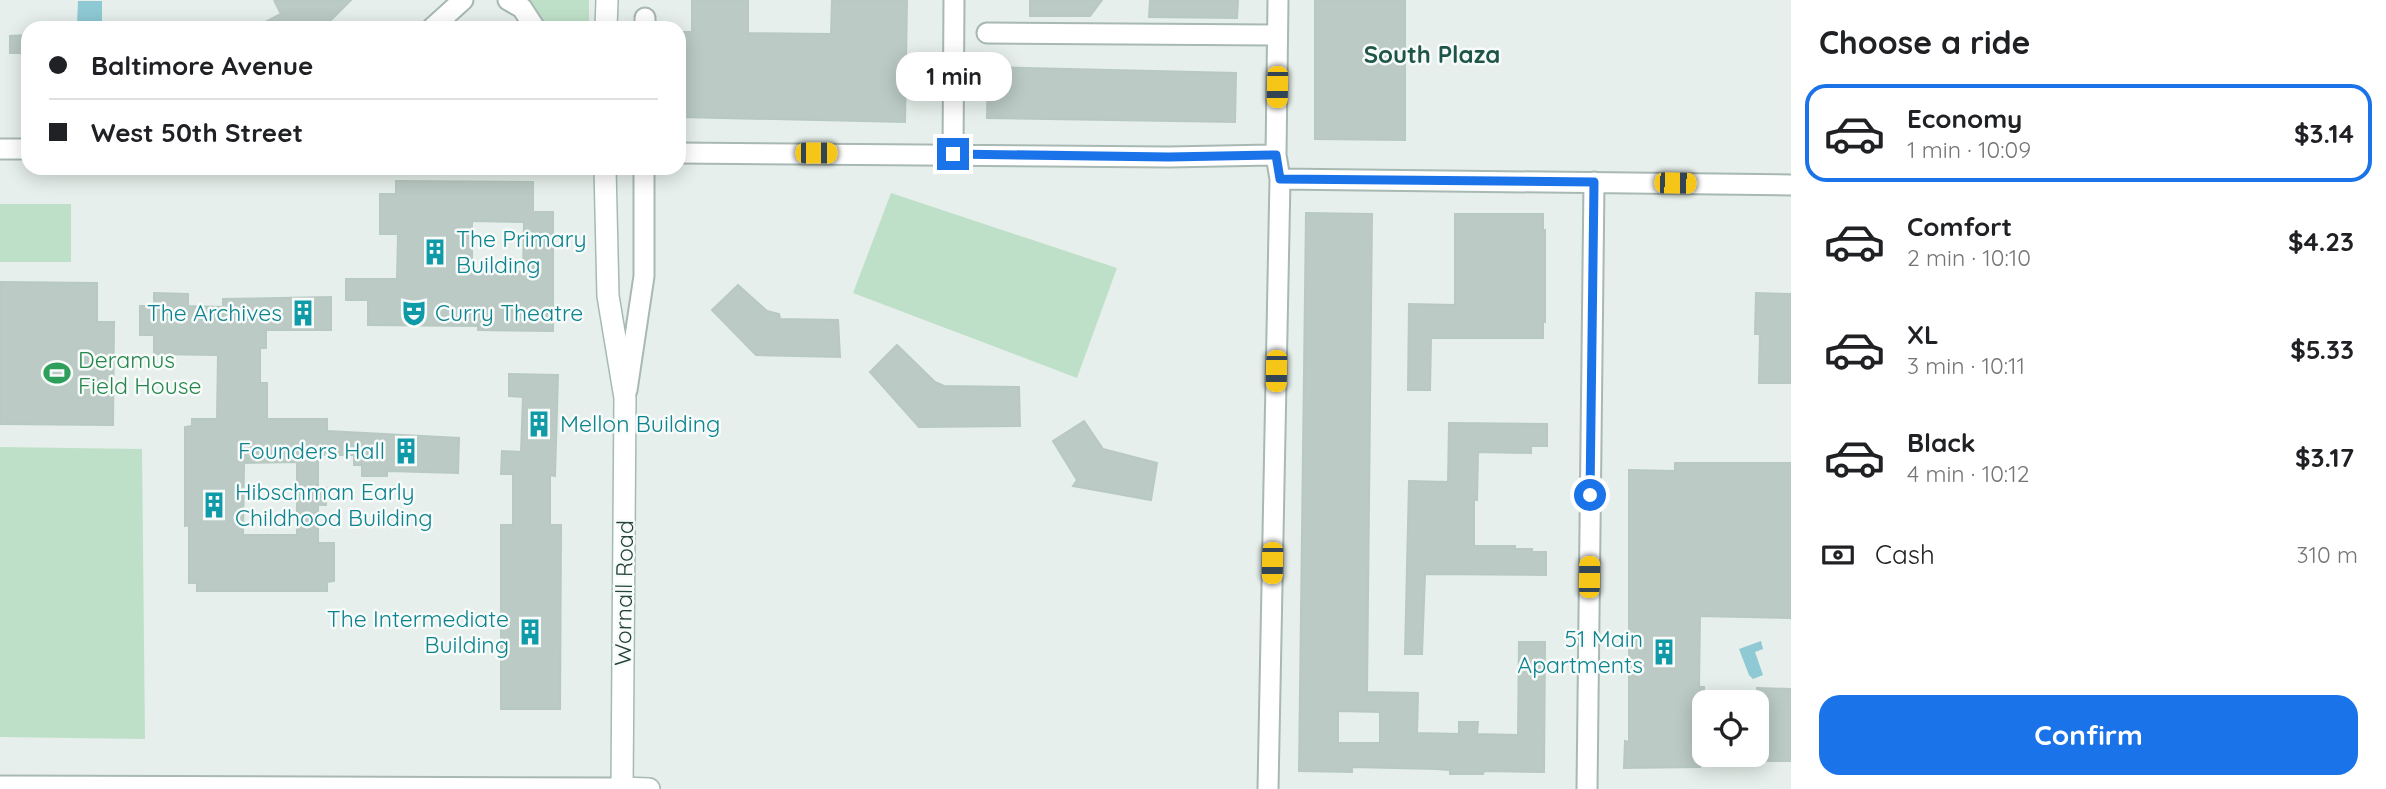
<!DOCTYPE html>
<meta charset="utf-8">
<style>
:root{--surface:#fff;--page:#f6f6f6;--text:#202124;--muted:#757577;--line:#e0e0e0;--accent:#1a73e8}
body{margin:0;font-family:Quicksand,sans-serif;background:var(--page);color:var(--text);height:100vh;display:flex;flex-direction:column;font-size:26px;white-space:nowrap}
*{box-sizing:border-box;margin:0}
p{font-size:23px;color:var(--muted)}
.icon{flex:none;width:38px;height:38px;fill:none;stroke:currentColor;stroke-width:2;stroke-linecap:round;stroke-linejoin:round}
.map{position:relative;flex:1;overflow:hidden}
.details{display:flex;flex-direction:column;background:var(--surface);width:595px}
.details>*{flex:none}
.guide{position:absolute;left:21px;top:21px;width:665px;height:154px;border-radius:21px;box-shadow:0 4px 18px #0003;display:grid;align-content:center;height:154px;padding:0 28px;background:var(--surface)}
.fabs{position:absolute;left:1692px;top:690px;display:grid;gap:14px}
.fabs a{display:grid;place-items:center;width:77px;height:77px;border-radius:14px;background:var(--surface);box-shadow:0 4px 18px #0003;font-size:35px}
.end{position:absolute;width:32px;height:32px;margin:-16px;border:9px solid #1a73e8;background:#fff;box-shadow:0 0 0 4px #fff}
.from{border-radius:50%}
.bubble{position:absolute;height:49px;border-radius:21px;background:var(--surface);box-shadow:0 4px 18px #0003;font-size:23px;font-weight:800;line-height:49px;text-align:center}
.car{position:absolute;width:21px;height:42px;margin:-21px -10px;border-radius:9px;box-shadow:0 0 5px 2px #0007;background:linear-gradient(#f5c518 24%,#345 0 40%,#f5c518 0 76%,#345 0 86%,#f5c518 0)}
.guide b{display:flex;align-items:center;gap:24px;height:66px;font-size:26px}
.guide b+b{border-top:2px solid var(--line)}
.guide i{width:18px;height:18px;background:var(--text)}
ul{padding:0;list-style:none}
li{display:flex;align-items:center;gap:21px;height:98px;margin:0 14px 10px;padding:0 14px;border:4px solid transparent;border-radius:21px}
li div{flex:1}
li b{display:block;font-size:26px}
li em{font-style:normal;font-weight:800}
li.on{border-color:var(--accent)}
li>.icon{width:63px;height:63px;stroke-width:1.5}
h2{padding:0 28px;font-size:32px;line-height:84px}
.pay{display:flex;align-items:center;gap:18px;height:77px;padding:0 28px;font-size:26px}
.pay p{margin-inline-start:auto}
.action{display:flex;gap:14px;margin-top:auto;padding:14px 28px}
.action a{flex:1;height:80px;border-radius:21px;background:var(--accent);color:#fff;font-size:28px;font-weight:800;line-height:80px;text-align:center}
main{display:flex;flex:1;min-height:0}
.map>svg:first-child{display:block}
</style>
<main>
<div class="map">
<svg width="1791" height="789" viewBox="0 0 1791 789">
<rect width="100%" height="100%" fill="#e6efeb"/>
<path fill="#bfe0c8" d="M 528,0 L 589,0 L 589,28 L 545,28 Z
M 891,193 L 1117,268 L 1077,378 L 853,293 Z
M 0,204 L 71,204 L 71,262 L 0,262 Z
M 0,447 L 142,449 L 145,739 L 0,737 Z"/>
<path fill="#8ec9d4" d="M 78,1 L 102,1 L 102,24 L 93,24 L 93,28 L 83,28 L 83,24 L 77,24 Z
M 1761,641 L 1763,649 L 1755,652 L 1763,675 L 1753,679 L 1749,675 L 1739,649 Z"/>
<path fill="#bbcac4" stroke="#b8c9c2" stroke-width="2" fill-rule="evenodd" d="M 274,0 L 351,0 L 323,28 L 253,28 L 281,14 Z
M 692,0 L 748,0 L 748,33 L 831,34 L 832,0 L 907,0 L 905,122 L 679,117 L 679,32 L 692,32 Z
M 1030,0 L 1102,0 L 1090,16 L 1030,16 Z
M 1150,0 L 1238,0 L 1237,18 L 1149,17 Z
M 1315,0 L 1405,0 L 1405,140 L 1315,139 Z
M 28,35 L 28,53 L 10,53 L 10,36 Z
M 988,67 L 1236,73 L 1235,122 L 987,118 Z
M 396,181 L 533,182 L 533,212 L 553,212 L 553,331 L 478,330 L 478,326 L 368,325 L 368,300 L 346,300 L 346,279 L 397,279 L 398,234 L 380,234 L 380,194 L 396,194 ZM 472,221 L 524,222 L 523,272 L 472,271 Z
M 1306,213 L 1372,214 L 1367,692 L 1418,693 L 1417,733 L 1459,734 L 1459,722 L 1478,722 L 1477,734 L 1518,735 L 1519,642 L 1545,642 L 1544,772 L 1484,771 L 1483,774 L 1450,774 L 1450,770 L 1436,769 L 1352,767 L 1352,772 L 1299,771 ZM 1338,711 L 1380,712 L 1380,743 L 1338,743 Z
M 1455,214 L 1543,214 L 1543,230 L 1545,230 L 1545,322 L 1543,322 L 1543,338 L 1431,338 L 1430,390 L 1408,390 L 1409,304 L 1455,305 Z
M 0,282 L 97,283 L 97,322 L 114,322 L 113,425 L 0,424 Z
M 738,285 L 767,311 L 779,314 L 780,319 L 838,320 L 840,357 L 756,355 L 712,310 Z
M 154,293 L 188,294 L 188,306 L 223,307 L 223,299 L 331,297 L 331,330 L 266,330 L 266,348 L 260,348 L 260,383 L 267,383 L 267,419 L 327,419 L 327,431 L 459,438 L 458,473 L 387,471 L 387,476 L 362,476 L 362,465 L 354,465 L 354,455 L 318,455 L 318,489 L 326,488 L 326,505 L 318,505 L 318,543 L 334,543 L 334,581 L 327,582 L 327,591 L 197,591 L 197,583 L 189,583 L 189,525 L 185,526 L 185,427 L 192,426 L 192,419 L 217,419 L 218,355 L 154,354 L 154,335 L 140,335 L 140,306 L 154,306 ZM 297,462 L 297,535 L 243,535 L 244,463 Z
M 1756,293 L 1791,294 L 1791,383 L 1759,383 L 1760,334 L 1755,334 Z
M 897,345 L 935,382 L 944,386 L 1019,387 L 1020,426 L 919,427 L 870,372 Z
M 509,374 L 558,375 L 555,476 L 550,475 L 550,525 L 561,525 L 560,709 L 501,709 L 501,525 L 513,525 L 513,474 L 501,474 L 502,451 L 521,452 L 523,397 L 509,396 Z
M 1084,421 L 1103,449 L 1157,463 L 1151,500 L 1073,486 L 1077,480 L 1053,441 Z
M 1449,423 L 1547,424 L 1547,446 L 1531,446 L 1531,453 L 1478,452 L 1477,500 L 1474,500 L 1474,546 L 1515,546 L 1515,549 L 1532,549 L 1532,552 L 1546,552 L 1546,575 L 1425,574 L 1422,654 L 1405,654 L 1409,481 L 1448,482 Z
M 1675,463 L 1791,463 L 1791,618 L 1700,616 L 1699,687 L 1704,687 L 1704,761 L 1700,761 L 1700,767 L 1624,768 L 1625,741 L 1629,742 L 1629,470 L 1675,471 Z
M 1757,688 L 1791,689 L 1791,761 L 1757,761 Z"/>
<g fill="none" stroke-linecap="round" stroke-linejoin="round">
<g stroke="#a8b8b2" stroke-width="23">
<path id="minor" d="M 508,0 L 522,8 L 535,28
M 432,28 L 463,0
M 645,28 L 645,18
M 987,33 L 1277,35
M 0,149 L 28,149
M 679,153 L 1169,157 L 1276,155
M 953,154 L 954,0
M 1280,179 L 1791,185
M 627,390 L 644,276 L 644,168
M 0,786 L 622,788
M 1268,789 L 1280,179 L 1276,155 L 1278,0
M 1587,789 L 1594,182"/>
</g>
<g stroke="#a8b8b2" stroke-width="24">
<path id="tertiary" d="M 622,788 L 649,789"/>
</g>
<g stroke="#a4bbb3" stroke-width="24">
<path id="secondary" d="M 606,28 L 607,0
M 605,168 L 608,296 L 625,398 L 622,789"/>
</g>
<use href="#minor" stroke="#fff" stroke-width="19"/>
<use href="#tertiary" stroke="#fff" stroke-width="21"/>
<use href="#secondary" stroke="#fff" stroke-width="21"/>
</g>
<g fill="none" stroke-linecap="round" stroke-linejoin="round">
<path stroke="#1a73e8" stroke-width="9" d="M 953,154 L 1169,157 L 1276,155 L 1280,179 L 1594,182 L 1590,495"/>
</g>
<defs>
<g id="building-bare" transform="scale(2.1)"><path d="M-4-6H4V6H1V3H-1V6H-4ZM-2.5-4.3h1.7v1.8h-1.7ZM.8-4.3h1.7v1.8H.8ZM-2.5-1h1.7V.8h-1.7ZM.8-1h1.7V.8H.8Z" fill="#0f9aa8" stroke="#f7fbf9" stroke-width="2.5" paint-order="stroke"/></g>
<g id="theatre-bare" transform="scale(2.1)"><path d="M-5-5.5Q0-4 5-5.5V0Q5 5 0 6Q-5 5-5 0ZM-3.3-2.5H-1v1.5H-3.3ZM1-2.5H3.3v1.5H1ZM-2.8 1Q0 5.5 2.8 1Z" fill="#0f9aa8" stroke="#f7fbf9" stroke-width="2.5" paint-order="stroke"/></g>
<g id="stadium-bare" transform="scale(2.1)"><path d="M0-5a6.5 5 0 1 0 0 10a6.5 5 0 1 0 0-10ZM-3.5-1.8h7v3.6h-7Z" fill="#2e9e5b" stroke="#f7fbf9" stroke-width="2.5" paint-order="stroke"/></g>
</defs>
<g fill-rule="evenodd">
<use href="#building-bare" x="435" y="252"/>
<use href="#building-bare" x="303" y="313"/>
<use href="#theatre-bare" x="414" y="313"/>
<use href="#stadium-bare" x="57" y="373"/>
<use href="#building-bare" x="539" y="424"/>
<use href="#building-bare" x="406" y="451"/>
<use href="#building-bare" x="214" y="505"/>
<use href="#building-bare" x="530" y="632"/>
<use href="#building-bare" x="1664" y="652"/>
</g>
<g text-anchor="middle" stroke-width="5" stroke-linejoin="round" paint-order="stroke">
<g font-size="23" fill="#0d838f" stroke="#f7fbf9" text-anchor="start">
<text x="456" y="247">The Primary<tspan x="456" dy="26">Building</tspan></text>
<text x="282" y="321" text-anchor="end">The Archives</text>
<text x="435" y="321">Curry Theatre</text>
<text x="560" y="432">Mellon Building</text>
<text x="385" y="459" text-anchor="end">Founders Hall</text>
<text x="235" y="500">Hibschman Early<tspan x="235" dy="26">Childhood Building</tspan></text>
<text x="509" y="627" text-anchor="end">The Intermediate<tspan x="509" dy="26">Building</tspan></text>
<text x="1643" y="647" text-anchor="end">51 Main<tspan x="1643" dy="26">Apartments</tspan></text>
</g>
<g font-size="23" fill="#27864d" stroke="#f7fbf9" text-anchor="start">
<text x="78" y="368">Deramus<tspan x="78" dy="26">Field House</tspan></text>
</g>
<g font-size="23" fill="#24423a" stroke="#f7fbf9">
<text transform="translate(624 593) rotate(-89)" y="8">Wornall Road</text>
</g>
<g font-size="24" font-weight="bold" fill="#1f5548" stroke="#f7fbf9">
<text x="1432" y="63">South Plaza</text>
</g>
</g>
</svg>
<div class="fabs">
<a><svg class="icon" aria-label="locate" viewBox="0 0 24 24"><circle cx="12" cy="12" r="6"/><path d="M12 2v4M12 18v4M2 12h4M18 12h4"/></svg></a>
</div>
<i class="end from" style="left:1590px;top:495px"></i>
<i class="end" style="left:953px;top:154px"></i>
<div class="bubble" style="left:896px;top:52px;width:116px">1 min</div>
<i class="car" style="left:1277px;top:87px;rotate:181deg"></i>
<i class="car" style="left:816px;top:153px;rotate:90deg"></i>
<i class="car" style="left:1675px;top:183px;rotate:91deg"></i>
<i class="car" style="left:1276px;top:371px;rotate:181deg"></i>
<i class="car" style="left:1272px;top:563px;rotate:181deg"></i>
<i class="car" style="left:1589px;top:577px;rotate:1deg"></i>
<div class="guide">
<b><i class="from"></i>Baltimore Avenue</b>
<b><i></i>West 50th Street</b>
</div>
</div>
<section class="details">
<h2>Choose a ride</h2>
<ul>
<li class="on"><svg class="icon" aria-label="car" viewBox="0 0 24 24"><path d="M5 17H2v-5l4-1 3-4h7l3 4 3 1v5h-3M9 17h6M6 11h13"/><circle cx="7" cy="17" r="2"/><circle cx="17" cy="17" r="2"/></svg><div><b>Economy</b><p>1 min · 10:09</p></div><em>$3.14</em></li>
<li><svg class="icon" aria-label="car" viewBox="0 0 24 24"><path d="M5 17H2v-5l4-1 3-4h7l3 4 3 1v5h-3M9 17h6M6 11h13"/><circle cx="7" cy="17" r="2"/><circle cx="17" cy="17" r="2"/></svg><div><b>Comfort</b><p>2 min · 10:10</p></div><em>$4.23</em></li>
<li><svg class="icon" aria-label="car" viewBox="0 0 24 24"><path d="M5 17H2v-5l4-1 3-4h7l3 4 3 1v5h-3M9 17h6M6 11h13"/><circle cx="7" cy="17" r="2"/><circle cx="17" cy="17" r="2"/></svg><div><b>XL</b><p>3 min · 10:11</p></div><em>$5.33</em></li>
<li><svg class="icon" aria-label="car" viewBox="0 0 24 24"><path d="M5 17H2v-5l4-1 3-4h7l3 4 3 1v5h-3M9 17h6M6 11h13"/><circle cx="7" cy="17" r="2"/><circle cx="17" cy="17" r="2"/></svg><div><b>Black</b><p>4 min · 10:12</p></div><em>$3.17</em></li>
</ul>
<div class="pay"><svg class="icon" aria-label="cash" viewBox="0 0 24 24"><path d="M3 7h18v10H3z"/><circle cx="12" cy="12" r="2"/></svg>Cash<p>310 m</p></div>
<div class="action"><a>Confirm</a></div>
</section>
</main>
